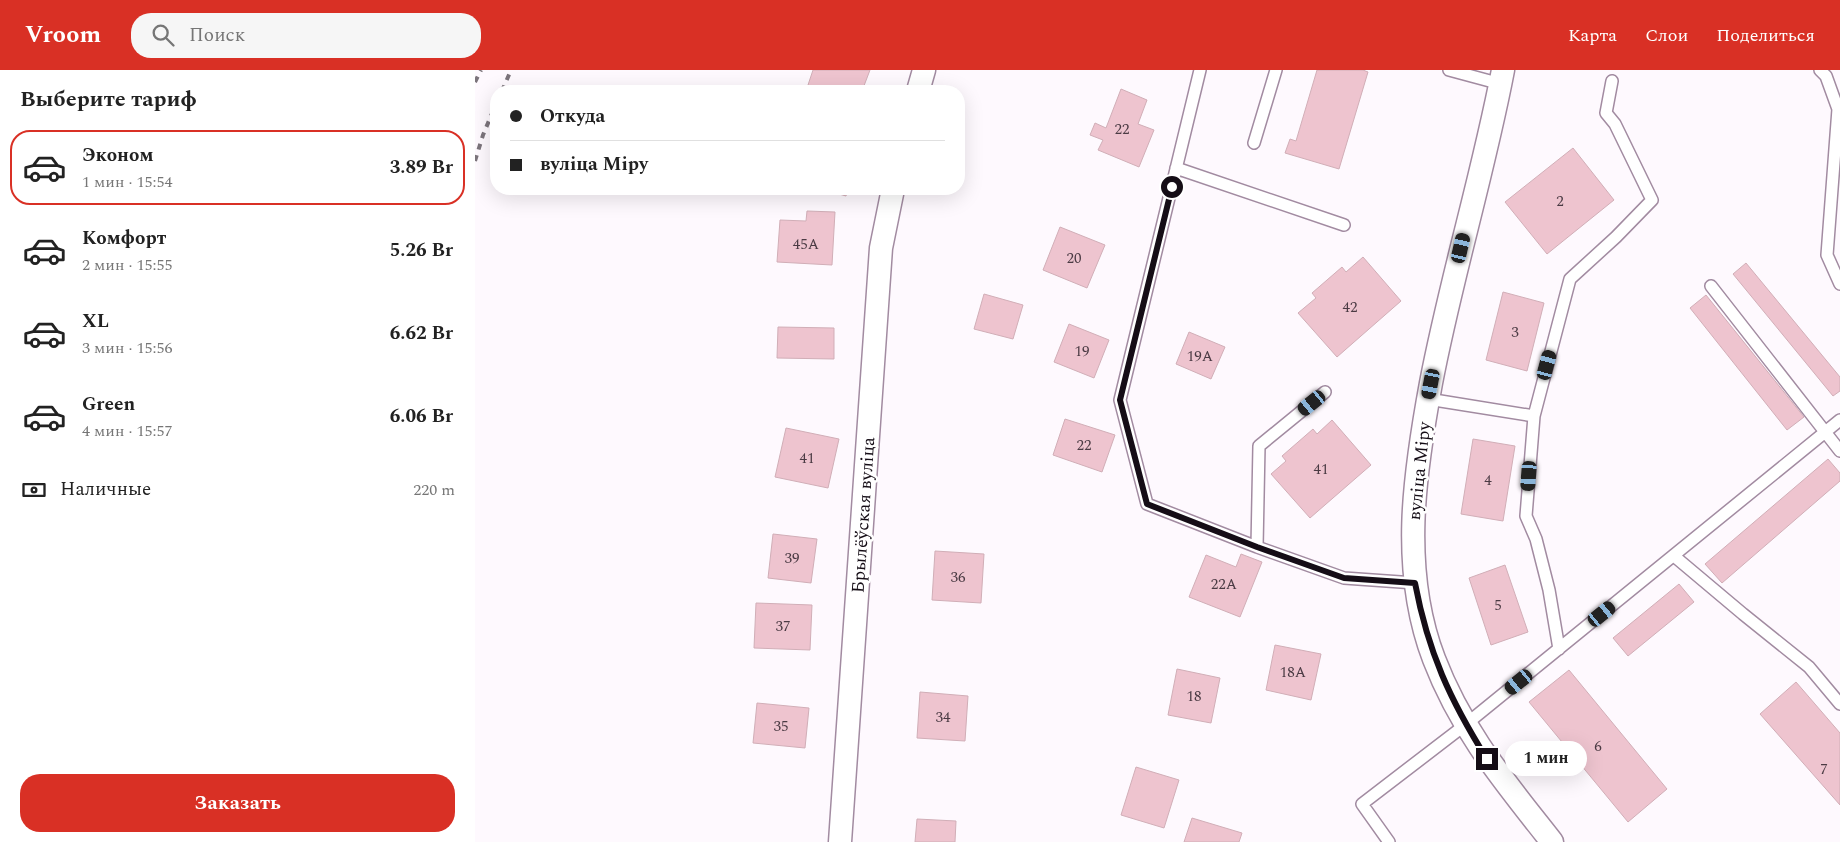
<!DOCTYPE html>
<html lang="ru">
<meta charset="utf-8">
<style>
:root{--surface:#fff;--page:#f6f6f6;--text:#222;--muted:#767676;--line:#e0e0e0;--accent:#d93025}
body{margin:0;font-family:Spectral,serif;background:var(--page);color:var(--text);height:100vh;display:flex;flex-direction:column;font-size:19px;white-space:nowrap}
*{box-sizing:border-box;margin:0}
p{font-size:16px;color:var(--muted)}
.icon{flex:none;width:28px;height:28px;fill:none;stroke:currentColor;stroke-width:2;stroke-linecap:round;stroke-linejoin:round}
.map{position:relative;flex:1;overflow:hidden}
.panel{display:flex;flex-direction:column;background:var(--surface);width:475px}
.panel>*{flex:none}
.guide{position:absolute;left:15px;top:15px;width:475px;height:110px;border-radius:20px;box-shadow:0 5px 20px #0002;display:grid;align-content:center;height:110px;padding:0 20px;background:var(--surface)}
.end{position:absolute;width:22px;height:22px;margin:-11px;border:6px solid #150d16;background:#fff;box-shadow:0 0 0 2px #fff}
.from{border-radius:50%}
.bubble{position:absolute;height:35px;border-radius:18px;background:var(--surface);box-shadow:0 5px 20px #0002;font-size:16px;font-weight:700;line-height:35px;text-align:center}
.car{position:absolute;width:15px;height:30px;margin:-15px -8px;border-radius:6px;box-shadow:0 0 4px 1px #0007;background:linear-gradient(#222 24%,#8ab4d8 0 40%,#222 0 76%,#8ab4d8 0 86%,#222 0)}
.guide b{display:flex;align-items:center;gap:18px;height:48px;font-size:19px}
.guide b+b{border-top:1px solid var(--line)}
.guide i{width:12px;height:12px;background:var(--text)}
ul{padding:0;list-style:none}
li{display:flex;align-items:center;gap:15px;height:75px;margin:0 10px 8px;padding:0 10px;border:2px solid transparent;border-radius:20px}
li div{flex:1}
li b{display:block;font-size:19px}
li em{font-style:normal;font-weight:700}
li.current{border-color:var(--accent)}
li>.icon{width:45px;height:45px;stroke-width:1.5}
h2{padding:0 20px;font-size:22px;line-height:60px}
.pay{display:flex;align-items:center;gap:12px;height:55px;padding:0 20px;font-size:19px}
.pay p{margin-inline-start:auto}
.action{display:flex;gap:10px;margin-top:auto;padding:10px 20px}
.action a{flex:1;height:58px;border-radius:20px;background:var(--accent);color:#fff;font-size:20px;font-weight:700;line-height:58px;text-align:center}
header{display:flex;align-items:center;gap:30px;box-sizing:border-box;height:70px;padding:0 25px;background:var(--accent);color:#fff}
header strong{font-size:24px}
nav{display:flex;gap:28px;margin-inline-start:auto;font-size:18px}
.search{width:350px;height:45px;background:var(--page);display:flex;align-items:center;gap:12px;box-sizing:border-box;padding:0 18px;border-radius:20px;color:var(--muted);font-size:19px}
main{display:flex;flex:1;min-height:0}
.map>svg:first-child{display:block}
</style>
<header>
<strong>Vroom</strong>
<div class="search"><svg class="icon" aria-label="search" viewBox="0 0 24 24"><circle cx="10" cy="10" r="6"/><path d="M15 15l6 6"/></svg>Поиск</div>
<nav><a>Карта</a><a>Слои</a><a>Поделиться</a></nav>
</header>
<main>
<section class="panel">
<h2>Выберите тариф</h2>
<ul>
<li class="current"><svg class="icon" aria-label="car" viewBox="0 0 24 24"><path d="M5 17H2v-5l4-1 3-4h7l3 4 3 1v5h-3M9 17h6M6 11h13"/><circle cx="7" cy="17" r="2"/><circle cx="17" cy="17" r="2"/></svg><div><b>Эконом</b><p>1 мин · 15:54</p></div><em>3.89 Br</em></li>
<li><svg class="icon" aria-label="car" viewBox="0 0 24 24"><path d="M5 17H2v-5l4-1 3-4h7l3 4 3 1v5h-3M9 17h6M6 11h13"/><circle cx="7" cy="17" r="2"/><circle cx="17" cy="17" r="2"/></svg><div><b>Комфорт</b><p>2 мин · 15:55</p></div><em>5.26 Br</em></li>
<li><svg class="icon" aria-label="car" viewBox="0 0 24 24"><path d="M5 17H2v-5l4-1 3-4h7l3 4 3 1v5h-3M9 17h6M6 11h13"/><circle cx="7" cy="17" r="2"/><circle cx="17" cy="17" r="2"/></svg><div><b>XL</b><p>3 мин · 15:56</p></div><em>6.62 Br</em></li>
<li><svg class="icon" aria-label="car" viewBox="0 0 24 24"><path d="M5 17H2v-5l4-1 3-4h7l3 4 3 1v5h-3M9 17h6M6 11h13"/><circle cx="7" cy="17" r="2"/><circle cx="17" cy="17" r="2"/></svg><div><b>Green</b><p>4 мин · 15:57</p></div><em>6.06 Br</em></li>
</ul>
<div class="pay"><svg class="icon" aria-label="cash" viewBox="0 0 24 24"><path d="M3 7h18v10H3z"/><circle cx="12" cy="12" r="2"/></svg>Наличные<p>220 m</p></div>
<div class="action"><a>Заказать</a></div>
</section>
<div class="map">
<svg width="1365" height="772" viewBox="0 0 1365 772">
<rect width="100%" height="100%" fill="#fef9fe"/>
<path fill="#eec4cf" stroke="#d1aeb7" d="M 338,0 L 395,0 L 387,21 L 350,21 L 333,15 Z
M 842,0 L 888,0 L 893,2 L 864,99 L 810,83 L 815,69 L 821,71 Z
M 646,19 L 672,30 L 663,54 L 679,60 L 664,97 L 623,80 L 628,70 L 615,65 L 620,53 L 631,58 Z
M 1098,78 L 1139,130 L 1072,184 L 1030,132 Z
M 347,119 L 373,119 L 371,126 Z
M 332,141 L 360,142 L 357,195 L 302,192 L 305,150 L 331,151 Z
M 585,157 L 630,175 L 612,218 L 568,200 Z
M 888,187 L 926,231 L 862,287 L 823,243 L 841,228 L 837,223 L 867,197 L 871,202 Z
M 1271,193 L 1365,307 L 1365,321 L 1358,326 L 1258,204 Z
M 1028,222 L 1069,233 L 1052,301 L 1011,290 Z
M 509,224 L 548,235 L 538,269 L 499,259 Z
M 1231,225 L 1329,347 L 1312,360 L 1215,238 Z
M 594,254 L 634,270 L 619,308 L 579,292 Z
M 303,257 L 359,258 L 359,289 L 302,288 Z
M 714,262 L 750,277 L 736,309 L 701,294 Z
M 590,349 L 640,365 L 627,402 L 578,385 Z
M 857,350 L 896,395 L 835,448 L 796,404 L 811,391 L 807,386 L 838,359 L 842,364 Z
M 311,358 L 364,369 L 353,418 L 300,407 Z
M 998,369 L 1040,376 L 1028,451 L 986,444 Z
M 1353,389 L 1365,403 L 1365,411 L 1247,513 L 1230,494 Z
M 298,464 L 342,469 L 336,513 L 293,508 Z
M 460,481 L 509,484 L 506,533 L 457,530 Z
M 766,484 L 787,492 L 765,547 L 714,527 L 731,485 L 761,497 Z
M 1030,495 L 1053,562 L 1016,575 L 994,508 Z
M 1204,514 L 1219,532 L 1153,586 L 1138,568 Z
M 281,533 L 337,535 L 335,580 L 279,578 Z
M 800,575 L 846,584 L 836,630 L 791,620 Z
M 702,599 L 745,608 L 736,653 L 693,645 Z
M 1094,600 L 1192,719 L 1153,752 L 1054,632 Z
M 1321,612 L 1365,663 L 1365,735 L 1285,644 Z
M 445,622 L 493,626 L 490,671 L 442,668 Z
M 282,633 L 334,638 L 330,678 L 278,673 Z
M 661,697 L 704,710 L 689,758 L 646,745 Z
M 717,748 L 767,763 L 764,772 L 709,772 Z
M 442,749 L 481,751 L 480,772 L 440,772 Z"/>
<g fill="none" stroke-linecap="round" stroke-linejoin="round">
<g stroke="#a28ba1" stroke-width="14">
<path id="lane" d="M 725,0 L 645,330 L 672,434 L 782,477 L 869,508 L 940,513
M 974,0 L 1026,14
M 1345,0 L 1351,6 L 1363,39 L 1352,185 L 1365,214
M 779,73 L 801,0
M 701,98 L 869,155
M 1236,216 L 1365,381
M 953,329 L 1059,346 L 1095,209 L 1141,167 L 1177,130 L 1140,54 L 1131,43 L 1137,11
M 1059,346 L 1051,446 L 1061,469 L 1074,520 L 1084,579
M 782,477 L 784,376 L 850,322
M 1199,486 L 1268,544 L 1334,597 L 1365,634
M 914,772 L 887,734 L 990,655 L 1365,350"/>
</g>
<g stroke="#a28ba1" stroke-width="25">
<path id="street" d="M 1028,0 C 1008,105 976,208 956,313 C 939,405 925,500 959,589 C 987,662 1030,712 1077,772
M 443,21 L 449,0
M 365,772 L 406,178 L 418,119"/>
</g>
<use href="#lane" stroke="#fff" stroke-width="11"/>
<use href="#street" stroke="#fff" stroke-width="22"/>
<path stroke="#7b747b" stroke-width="4" stroke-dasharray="6 6" stroke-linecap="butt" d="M 0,12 L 6,0
M 27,21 L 36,0
M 0,91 L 8,65 L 21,34"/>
</g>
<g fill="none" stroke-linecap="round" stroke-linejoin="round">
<path stroke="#150d16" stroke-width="6" d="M 697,117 L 645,330 L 672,434 L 782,477 L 869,508 L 940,513 C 953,582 975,630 1012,689"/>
</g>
<g text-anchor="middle" stroke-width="5" stroke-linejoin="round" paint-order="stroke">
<g font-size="15" fill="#4b3b44">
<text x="647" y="64">22</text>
<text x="1085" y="136">2</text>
<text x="331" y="179">45А</text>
<text x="599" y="193">20</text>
<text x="875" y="242">42</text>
<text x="1040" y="267">3</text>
<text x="607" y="286">19</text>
<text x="725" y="291">19А</text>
<text x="609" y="380">22</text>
<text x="332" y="393">41</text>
<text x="846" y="404">41</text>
<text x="1013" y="415">4</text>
<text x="317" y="493">39</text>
<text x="483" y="512">36</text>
<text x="749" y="519">22А</text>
<text x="1023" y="540">5</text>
<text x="308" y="561">37</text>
<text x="818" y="607">18А</text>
<text x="719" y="631">18</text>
<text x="468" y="652">34</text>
<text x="306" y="661">35</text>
<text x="1123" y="681">6</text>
<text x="1349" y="704">7</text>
</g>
<g font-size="18" fill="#150d16" stroke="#fff">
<text transform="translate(944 401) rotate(-84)" y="6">вуліца Міру</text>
<text transform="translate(388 445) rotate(-86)" y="6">Брылёўская вуліца</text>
</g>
</g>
</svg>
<i class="end from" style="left:697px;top:117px"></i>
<i class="end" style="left:1012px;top:689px"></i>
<div class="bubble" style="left:1030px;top:671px;width:82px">1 мин</div>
<i class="car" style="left:986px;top:178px;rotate:13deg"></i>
<i class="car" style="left:1072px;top:295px;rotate:15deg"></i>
<i class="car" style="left:956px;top:314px;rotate:191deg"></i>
<i class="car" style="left:837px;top:333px;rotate:231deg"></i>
<i class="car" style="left:1054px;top:406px;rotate:184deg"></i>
<i class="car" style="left:1127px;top:544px;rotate:51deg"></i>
<i class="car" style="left:1044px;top:612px;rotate:231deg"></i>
<div class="guide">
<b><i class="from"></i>Откуда</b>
<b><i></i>вуліца Міру</b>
</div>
</div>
</main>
